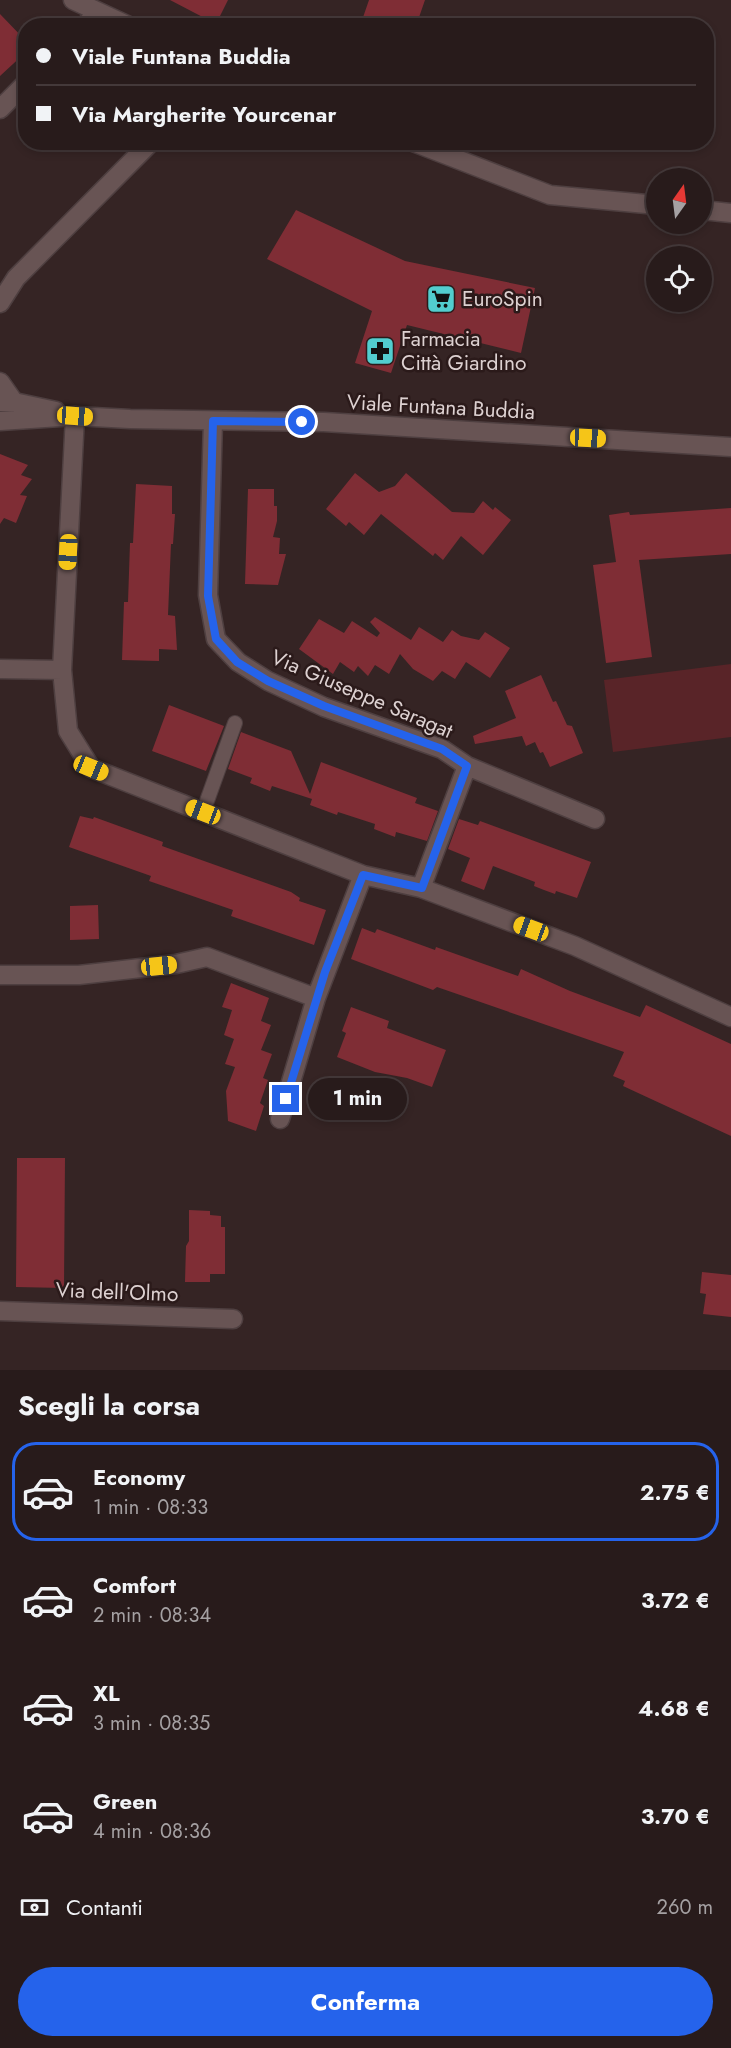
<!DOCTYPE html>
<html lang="it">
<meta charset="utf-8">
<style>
:root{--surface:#281b1b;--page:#342828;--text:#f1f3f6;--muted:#a5a1a3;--line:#44393a;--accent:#2563eb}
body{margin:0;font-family:Jost,sans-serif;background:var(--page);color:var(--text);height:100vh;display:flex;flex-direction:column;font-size:22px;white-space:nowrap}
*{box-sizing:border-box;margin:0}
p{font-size:20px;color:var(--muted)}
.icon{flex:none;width:33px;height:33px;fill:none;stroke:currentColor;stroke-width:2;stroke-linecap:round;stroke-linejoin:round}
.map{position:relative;height:1370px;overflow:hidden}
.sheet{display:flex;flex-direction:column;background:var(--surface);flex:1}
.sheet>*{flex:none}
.banner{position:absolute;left:18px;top:18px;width:696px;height:132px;border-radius:24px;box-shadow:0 3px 9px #0003,0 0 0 2px var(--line);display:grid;align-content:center;height:132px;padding:0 18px;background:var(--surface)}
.needle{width:39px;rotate:14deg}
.controls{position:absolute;left:646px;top:168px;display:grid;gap:12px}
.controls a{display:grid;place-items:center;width:66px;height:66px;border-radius:50%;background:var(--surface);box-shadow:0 3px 9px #0003,0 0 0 2px var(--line);font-size:30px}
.end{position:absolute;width:27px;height:27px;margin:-14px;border:8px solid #2563eb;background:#fff;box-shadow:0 0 0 3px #fff}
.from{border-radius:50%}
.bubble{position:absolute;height:42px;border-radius:21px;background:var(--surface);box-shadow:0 3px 9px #0003,0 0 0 2px var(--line);font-size:20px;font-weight:700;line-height:42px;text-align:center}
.car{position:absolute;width:18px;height:36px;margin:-18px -9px;border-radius:8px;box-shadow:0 0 4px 2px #0007;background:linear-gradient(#f5c518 24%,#345 0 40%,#f5c518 0 76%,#345 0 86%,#f5c518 0)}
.banner b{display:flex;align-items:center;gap:21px;height:57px;font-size:22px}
.banner b+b{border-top:2px solid var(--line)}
.banner i{width:15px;height:15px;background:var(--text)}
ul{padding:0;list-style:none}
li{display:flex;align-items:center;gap:18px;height:99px;margin:0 12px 9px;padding:0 6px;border:3px solid transparent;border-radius:24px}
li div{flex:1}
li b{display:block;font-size:22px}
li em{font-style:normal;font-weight:700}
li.on{border-color:var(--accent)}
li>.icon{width:54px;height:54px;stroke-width:1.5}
h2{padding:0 18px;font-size:27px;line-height:72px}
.pay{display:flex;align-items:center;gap:15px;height:66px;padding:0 18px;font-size:22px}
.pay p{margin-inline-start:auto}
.cta{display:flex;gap:12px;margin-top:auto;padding:12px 18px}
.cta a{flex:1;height:69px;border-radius:36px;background:var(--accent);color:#fff;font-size:24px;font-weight:700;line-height:69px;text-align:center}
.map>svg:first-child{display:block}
</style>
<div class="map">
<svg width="731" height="1370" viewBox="0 0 731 1370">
<rect width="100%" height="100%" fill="#352424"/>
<path fill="#592428" d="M 731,664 L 731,737 L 613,752 L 604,680 Z"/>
<path fill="#7f2d35" d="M 170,0 L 228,0 L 216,24 Z
M 369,0 L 425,0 L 416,26 L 360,26 Z
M 0,14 L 26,41 L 26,52 L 0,76 Z
M 296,210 L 405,261 L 535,288 L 521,353 L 407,325 L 391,373 L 355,363 L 372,311 L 267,259 Z
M 0,454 L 28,465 L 21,475 L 32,479 L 20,495 L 27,496 L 16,523 L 4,518 L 0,524 Z
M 355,473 L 379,492 L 395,486 L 406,473 L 452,512 L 474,513 L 483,501 L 493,510 L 495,507 L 511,520 L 483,555 L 461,536 L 443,560 L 435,553 L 433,556 L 381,514 L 364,535 L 349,522 L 346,526 L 326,509 Z
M 136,484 L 172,486 L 172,514 L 175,514 L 173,544 L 171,544 L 168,615 L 175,616 L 177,650 L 159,649 L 159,661 L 122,660 L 124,602 L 128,602 L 130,543 L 133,543 Z
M 248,489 L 274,489 L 274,506 L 277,506 L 277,521 L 273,537 L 280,538 L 279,554 L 286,554 L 278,585 L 245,584 Z
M 731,508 L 731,554 L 639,560 L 652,657 L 606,663 L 593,565 L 616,562 L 609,515 L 629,512 L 630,515 Z
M 375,617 L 411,640 L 419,627 L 443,642 L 452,630 L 461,636 L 479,640 L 485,632 L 510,648 L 490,678 L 466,662 L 455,679 L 442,671 L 433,681 L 413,669 L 400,654 L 389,674 L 375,665 L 368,676 L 358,666 L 354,672 L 340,662 L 333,674 L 299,649 L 319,619 L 344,633 L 352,621 L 377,637 L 380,633 L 370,622 Z
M 541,675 L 553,702 L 556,701 L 567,725 L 572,726 L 583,753 L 550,767 L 543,752 L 540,753 L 535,742 L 526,746 L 522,736 L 475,744 L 473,736 L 516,718 L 505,691 Z
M 169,705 L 224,726 L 206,771 L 152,751 Z
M 241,732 L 291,751 L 310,794 L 321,762 L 417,798 L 415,803 L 438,811 L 427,841 L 396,832 L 395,837 L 374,829 L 375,824 L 338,812 L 337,815 L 310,805 L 312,799 L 272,786 L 270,791 L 250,783 L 252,778 L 228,769 Z
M 80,816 L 93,819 L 94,817 L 163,842 L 162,846 L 291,892 L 300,898 L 299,901 L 326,910 L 314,945 L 231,916 L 233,910 L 149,881 L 151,876 L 69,847 Z
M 459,819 L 478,825 L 480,821 L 591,862 L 577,898 L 556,891 L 555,894 L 544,890 L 534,886 L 535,882 L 493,866 L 484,890 L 461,881 L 470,858 L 448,849 Z
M 98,905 L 99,939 L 70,940 L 70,906 Z
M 362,928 L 375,933 L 377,929 L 435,950 L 436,947 L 518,976 L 521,969 L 570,991 L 640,1017 L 646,1005 L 731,1044 L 731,1136 L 623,1086 L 625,1081 L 613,1076 L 624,1052 L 437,987 L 433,990 L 351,959 Z
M 231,983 L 269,998 L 261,1021 L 271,1025 L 261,1050 L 272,1054 L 263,1078 L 268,1080 L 260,1103 L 264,1106 L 256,1131 L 228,1121 L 226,1091 L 235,1067 L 225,1064 L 234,1039 L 224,1035 L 232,1010 L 222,1007 Z
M 351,1007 L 389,1021 L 387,1028 L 446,1050 L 432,1087 L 407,1078 L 375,1072 L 337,1057 L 346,1033 L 342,1031 Z
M 17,1158 L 65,1158 L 64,1288 L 16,1287 Z
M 189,1210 L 210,1211 L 210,1215 L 221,1216 L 221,1227 L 225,1227 L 225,1274 L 210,1274 L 210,1282 L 185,1282 L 186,1246 L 189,1241 Z
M 702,1272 L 731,1275 L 731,1317 L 703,1314 L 706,1294 L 700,1293 Z"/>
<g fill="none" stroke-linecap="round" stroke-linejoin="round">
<g stroke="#4e3f40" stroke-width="16">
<path id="lane" d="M 203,812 L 235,723"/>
</g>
<g stroke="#4e3f40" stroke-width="21">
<path id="street" d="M 73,0 L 129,26
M 84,26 L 99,12
M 0,109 L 26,83
M 413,142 L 550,195 L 657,205
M 702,210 L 731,213
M 0,303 L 16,278 L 151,142
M 0,382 L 14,402
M 75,416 L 62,670 L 68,731 L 91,768 L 363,875 L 421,888 L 575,946 L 731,1017
M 213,421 L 208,595 L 216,639 L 238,662 L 268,681 L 324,707 L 442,749 L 467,766 L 595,819
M 0,669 L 62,670
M 421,888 L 467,766
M 0,975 L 79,975 L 176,964 L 207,957 L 316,998
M 280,1119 L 316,998 L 363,875
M 0,1311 L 233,1319"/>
</g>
<g stroke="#4e3f40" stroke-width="21">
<path id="secondary" d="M 0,402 L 14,402 L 56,411
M 0,421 L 75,416 L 130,419 L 324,422 L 731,447"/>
</g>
<use href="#lane" stroke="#685454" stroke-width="14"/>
<use href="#street" stroke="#685454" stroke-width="18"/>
<use href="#secondary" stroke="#685454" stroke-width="18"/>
</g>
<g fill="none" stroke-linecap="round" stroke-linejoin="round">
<path stroke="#2563eb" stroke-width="8" d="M 286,1099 L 325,972 L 363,875 L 422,888 L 467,766 L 442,749 L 324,706 L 268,681 L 237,662 L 216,639 L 208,596 L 213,421 L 302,422"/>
</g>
<defs>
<g id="supermarket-square" transform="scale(1.5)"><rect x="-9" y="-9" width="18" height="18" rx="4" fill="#52cdcf" stroke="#2b1a1a"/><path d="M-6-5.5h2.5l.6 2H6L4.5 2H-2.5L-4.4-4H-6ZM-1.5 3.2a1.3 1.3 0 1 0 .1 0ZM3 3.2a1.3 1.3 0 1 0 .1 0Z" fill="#111"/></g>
<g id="pharmacy-square" transform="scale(1.5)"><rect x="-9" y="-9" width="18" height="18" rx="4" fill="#52cdcf" stroke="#2b1a1a"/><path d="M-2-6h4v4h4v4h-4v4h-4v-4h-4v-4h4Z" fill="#111"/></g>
</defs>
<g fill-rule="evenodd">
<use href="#supermarket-square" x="441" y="299"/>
<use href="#pharmacy-square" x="380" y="351"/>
</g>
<g text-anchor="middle" stroke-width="5" stroke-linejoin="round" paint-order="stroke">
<g font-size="21" fill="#ddd1d1" stroke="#2b1a1a" text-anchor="start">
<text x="462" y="306">EuroSpin</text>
<text x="401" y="346">Farmacia<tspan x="401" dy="24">Città Giardino</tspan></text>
</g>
<g font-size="21" fill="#ddd1d1" stroke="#2b1a1a">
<text transform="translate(441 407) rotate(3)" y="7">Viale Funtana Buddia</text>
<text transform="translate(362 694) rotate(23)" y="7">Via Giuseppe Saragat</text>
<text transform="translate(117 1292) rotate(2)" y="7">Via dell'Olmo</text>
</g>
</g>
</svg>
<div class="controls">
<a><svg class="needle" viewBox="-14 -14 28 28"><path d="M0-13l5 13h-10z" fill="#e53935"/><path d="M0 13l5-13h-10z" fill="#a5a1a3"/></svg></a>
<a><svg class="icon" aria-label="locate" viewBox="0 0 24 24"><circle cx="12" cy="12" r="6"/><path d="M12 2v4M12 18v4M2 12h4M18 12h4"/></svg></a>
</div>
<i class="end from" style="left:302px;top:422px"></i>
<i class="end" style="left:286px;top:1099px"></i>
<div class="bubble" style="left:308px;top:1078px;width:99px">1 min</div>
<i class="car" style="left:75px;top:416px;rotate:94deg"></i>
<i class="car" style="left:588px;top:438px;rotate:93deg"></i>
<i class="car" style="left:68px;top:552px;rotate:183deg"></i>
<i class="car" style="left:91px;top:768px;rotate:112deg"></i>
<i class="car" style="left:203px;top:812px;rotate:291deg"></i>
<i class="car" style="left:531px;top:929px;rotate:290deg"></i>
<i class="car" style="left:159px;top:966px;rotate:84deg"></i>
<div class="banner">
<b><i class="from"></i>Viale Funtana Buddia</b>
<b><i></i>Via Margherite Yourcenar</b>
</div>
</div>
<section class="sheet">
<h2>Scegli la corsa</h2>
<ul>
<li class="on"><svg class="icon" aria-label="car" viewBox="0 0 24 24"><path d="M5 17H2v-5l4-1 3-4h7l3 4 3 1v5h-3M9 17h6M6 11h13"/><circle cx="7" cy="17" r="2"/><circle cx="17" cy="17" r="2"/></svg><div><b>Economy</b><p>1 min · 08:33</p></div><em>2.75 €</em></li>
<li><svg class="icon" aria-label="car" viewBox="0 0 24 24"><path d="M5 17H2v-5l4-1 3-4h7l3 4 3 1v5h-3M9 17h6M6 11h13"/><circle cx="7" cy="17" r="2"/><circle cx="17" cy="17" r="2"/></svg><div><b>Comfort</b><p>2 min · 08:34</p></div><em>3.72 €</em></li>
<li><svg class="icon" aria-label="car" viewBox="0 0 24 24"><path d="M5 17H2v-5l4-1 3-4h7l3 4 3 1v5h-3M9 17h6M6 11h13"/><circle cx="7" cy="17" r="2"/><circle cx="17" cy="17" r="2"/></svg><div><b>XL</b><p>3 min · 08:35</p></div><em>4.68 €</em></li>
<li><svg class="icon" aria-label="car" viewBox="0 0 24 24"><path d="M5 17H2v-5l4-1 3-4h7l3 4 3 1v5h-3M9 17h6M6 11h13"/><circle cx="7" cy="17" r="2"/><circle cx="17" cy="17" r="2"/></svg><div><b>Green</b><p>4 min · 08:36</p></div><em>3.70 €</em></li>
</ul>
<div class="pay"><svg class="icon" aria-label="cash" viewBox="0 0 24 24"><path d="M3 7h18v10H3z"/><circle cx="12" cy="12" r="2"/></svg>Contanti<p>260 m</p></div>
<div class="cta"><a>Conferma</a></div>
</section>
